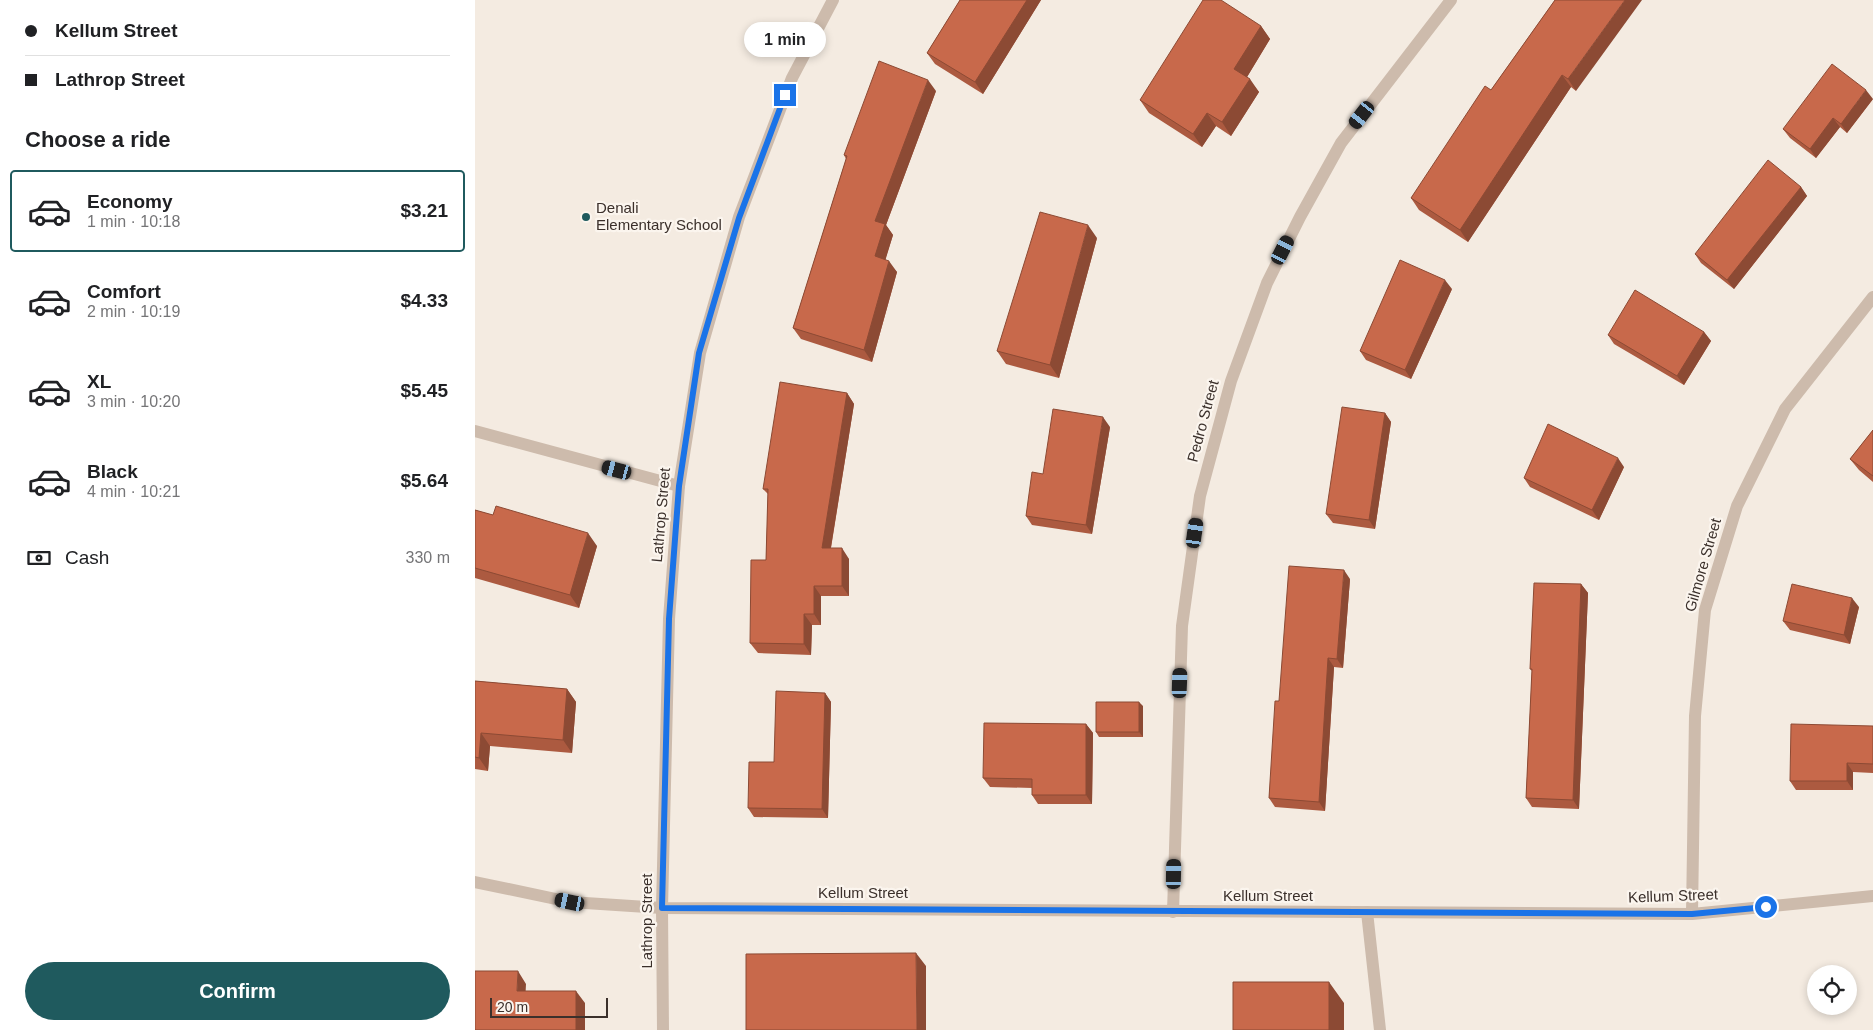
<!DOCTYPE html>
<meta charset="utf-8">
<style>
:root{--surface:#fff;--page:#f6f6f6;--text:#202124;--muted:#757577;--line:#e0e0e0;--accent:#1f5a5e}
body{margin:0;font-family:Helvetica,sans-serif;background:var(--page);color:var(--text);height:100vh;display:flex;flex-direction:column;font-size:19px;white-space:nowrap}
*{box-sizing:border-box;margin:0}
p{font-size:16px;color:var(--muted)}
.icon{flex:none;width:28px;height:28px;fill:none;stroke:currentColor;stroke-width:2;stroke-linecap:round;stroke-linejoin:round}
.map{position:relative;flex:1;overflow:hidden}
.sheet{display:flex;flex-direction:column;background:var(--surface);width:475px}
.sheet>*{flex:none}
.hud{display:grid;align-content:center;height:110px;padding:0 25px;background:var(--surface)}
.buttons{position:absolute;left:1332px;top:965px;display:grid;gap:10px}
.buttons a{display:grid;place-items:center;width:50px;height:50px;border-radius:50%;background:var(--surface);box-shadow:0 2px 8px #0003;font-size:25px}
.scale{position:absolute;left:15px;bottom:12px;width:118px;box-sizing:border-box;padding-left:5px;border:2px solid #3b302b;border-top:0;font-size:14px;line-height:18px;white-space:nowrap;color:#3b302b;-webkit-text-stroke:4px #fbf5ee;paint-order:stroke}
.end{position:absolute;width:22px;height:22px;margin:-11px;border:6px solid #1a73e8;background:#fff;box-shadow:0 0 0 2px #fff}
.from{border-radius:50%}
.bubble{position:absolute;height:35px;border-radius:18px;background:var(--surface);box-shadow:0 2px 8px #0003;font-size:16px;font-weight:800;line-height:35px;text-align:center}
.car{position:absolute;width:15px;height:30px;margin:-15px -8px;border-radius:6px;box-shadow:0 0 4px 1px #0007;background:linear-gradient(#222 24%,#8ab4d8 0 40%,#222 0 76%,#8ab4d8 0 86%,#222 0)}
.hud b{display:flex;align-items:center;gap:18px;height:48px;font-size:19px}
.hud b+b{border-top:1px solid var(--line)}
.hud i{width:12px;height:12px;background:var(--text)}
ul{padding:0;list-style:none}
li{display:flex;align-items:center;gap:15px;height:82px;margin:0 10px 8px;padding:0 15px;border:2px solid transparent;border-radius:5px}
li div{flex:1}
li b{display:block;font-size:19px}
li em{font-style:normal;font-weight:800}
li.on{border-color:var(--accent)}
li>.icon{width:45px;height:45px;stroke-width:1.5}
h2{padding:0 25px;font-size:22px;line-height:60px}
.pay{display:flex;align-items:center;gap:12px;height:55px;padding:0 25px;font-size:19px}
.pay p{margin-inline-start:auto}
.primary-button{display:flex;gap:10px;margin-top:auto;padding:10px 25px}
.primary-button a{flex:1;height:58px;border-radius:30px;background:var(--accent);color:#fff;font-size:20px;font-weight:800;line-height:58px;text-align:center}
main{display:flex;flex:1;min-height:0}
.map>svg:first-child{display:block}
</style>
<main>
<section class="sheet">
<div class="hud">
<b><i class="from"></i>Kellum Street</b>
<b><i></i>Lathrop Street</b>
</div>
<h2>Choose a ride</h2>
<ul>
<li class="on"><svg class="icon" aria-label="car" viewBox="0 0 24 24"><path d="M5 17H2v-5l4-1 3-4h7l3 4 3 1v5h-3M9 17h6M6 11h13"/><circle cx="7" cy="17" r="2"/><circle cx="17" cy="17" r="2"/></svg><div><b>Economy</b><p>1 min · 10:18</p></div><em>$3.21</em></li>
<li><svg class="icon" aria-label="car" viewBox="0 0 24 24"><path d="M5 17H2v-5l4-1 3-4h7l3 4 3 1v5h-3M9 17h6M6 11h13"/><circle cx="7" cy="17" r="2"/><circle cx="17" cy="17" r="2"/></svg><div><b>Comfort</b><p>2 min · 10:19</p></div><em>$4.33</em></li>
<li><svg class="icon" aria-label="car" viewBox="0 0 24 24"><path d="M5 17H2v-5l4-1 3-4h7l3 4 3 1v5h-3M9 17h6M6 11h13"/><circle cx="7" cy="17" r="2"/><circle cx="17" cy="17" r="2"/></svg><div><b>XL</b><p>3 min · 10:20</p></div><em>$5.45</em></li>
<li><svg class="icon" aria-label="car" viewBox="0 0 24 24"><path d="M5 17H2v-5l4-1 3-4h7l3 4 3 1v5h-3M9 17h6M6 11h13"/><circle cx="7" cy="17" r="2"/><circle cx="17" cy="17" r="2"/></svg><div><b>Black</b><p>4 min · 10:21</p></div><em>$5.64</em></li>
</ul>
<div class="pay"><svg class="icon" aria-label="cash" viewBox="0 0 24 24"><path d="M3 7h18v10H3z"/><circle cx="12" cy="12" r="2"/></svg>Cash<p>330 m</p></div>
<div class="primary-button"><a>Confirm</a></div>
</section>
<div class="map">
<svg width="1398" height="1030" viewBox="0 0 1398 1030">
<rect width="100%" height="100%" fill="#f4ebe1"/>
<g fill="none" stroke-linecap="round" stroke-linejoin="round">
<path stroke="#cdbbac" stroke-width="12" d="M 892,912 L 905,1030"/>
<path stroke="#cdbbac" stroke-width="12" d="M 0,431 L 204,486
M 0,882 L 95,902 L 187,908 L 1217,914 L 1398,896
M 698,912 L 707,626 L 725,496 L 756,381 L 792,283 L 825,217 L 866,143 L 976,0
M 1217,914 L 1220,716 L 1230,610 L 1262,506 L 1310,409 L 1398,297"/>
<path stroke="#cdbbac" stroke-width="12" d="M 188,1030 L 187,908 L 194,619 L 204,486 L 225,353 L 264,217 L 317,78 L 358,0"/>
</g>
<path fill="#ac5a40" d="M 485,0 L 566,0 L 508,94 L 460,64 L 452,53 Z
M 1080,0 L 1101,91 L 1096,87 L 993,242 L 944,210 L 936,198 L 1016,90 Z
M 786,26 L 795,39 L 772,77 L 784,92 L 756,136 L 741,126 L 727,147 L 674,113 L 665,100 Z
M 461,91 L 411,225 L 418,235 L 410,260 L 422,272 L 397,362 L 326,339 L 318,328 L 371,159 L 369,155 Z
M 1398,99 L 1372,133 L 1365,127 L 1341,158 L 1315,138 L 1308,129 Z
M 1326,187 L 1332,196 L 1259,289 L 1226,263 L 1220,254 Z
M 622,238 L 584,378 L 531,364 L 522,351 Z
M 977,289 L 936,379 L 891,360 L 885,351 Z
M 1229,332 L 1236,341 L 1209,385 L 1139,344 L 1133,335 Z
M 372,393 L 379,404 L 356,548 L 374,559 L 374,596 L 346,596 L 346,625 L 337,625 L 336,655 L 283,653 L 275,643 L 291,560 L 293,494 L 288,489 Z
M 910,413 L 916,422 L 900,529 L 858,523 L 851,514 Z
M 635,427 L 617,534 L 557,525 L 551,516 L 568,474 Z
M 1398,430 L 1398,482 L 1384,470 L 1375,459 Z
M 1149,467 L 1124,520 L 1055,487 L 1049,478 Z
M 0,510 L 122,546 L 104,608 L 0,578 Z
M 875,579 L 868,668 L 859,667 L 850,811 L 800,807 L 794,798 L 804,701 Z
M 1106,584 L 1113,593 L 1104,809 L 1057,807 L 1051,798 L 1057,671 L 1055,669 Z
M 1384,607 L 1375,644 L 1315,630 L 1308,621 Z
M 0,681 L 92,689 L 101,702 L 97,753 L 15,746 L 13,771 L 0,769 Z
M 350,693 L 356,702 L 353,818 L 279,817 L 273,808 L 299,762 Z
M 668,706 L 668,737 L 624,737 L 621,732 Z
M 611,724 L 618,733 L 617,804 L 563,804 L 557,795 L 557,788 L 515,787 L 508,778 Z
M 1398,726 L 1398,773 L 1378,772 L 1378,790 L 1321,790 L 1315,781 Z"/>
<path fill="#8c4a34" d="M 552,0 L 566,0 L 508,94 L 500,82 Z
M 1150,0 L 1167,0 L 1101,91 L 1093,79 Z
M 786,26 L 795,39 L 769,82 L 759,69 Z
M 1087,75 L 1096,87 L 993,242 L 985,230 Z
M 775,79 L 784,92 L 756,136 L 747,122 Z
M 453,80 L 461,91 L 411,225 L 418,235 L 408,268 L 400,256 L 400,221 Z
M 1391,90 L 1398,99 L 1372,133 L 1366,124 Z
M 732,113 L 741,126 L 727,147 L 718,134 Z
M 1358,118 L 1365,127 L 1341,158 L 1335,149 Z
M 1326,187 L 1332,196 L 1259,289 L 1252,280 Z
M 613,225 L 622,238 L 584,378 L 575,365 Z
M 414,261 L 422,272 L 397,362 L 389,350 Z
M 970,280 L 977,289 L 936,379 L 930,370 Z
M 1229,332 L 1236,341 L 1209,385 L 1202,376 Z
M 372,393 L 379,404 L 354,559 L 347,548 Z
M 910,413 L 916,422 L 900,529 L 894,520 Z
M 628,417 L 635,427 L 617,534 L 611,525 Z
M 1143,458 L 1149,467 L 1124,520 L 1117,510 Z
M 113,533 L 122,546 L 104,608 L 95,595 Z
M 367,548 L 374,559 L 374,596 L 367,586 Z
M 869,570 L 875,579 L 868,668 L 862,659 Z
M 1106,584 L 1113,593 L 1104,809 L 1098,800 Z
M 339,586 L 346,596 L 346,625 L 339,614 Z
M 1377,598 L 1384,607 L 1375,644 L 1369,635 Z
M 329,614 L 337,625 L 336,655 L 329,644 Z
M 853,658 L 859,667 L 850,811 L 844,802 Z
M 92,689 L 101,702 L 97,753 L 88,740 Z
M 350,693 L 356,702 L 353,818 L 347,809 Z
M 664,702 L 668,706 L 668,737 L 664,732 Z
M 611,724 L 618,733 L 617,804 L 611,795 Z
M 6,733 L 15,746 L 13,771 L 4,758 Z
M 1372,763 L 1378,772 L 1378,790 L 1372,781 Z
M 441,953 L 451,966 L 451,1030 L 442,1030 Z
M 43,971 L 51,984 L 50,1003 L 42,991 Z
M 854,982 L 869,1003 L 869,1030 L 854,1030 Z
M 101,991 L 110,1003 L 110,1030 L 101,1030 Z"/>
<path fill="#c8694b" stroke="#8c4a34" d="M 485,0 L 552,0 L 500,82 L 452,53 Z
M 728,0 L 746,0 L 786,26 L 759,69 L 775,79 L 747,122 L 732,113 L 718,134 L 665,100 Z
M 1080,0 L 1150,0 L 1093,79 L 1087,75 L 985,230 L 936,198 L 1010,86 L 1016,90 Z
M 404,61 L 453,80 L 400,221 L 410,224 L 400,256 L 414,261 L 389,350 L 318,328 L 372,156 L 369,155 Z
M 1357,64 L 1391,90 L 1366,124 L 1358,118 L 1335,149 L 1308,129 Z
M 1293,160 L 1326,187 L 1252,280 L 1220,254 Z
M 565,212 L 613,225 L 575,365 L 522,351 Z
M 925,260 L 970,280 L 930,370 L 885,351 Z
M 1160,290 L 1229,332 L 1202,376 L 1133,335 Z
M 305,382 L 372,393 L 347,548 L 367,548 L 367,586 L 339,586 L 339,614 L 329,614 L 329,644 L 275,643 L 276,560 L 291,560 L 293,489 L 288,489 Z
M 867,407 L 910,413 L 894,520 L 851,514 Z
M 578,409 L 628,417 L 611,525 L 551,516 L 557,472 L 568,474 Z
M 1073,424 L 1143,458 L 1117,510 L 1049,478 Z
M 1398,430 L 1398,476 L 1375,459 Z
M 21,506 L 113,533 L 95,595 L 0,568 L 0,510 L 18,515 Z
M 814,566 L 869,570 L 862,659 L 853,658 L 844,802 L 794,798 L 800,701 L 804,701 Z
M 1059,583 L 1106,584 L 1098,800 L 1051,798 L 1057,669 L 1055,669 Z
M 1317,584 L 1377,598 L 1369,635 L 1308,621 Z
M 0,681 L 92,689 L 88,740 L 6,733 L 4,758 L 0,757 Z
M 301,691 L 350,693 L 347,809 L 273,808 L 274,762 L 299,762 Z
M 621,702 L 664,702 L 664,732 L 621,732 Z
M 509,723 L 611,724 L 611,795 L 557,795 L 557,779 L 508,778 Z
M 1316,724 L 1398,726 L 1398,764 L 1372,763 L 1372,781 L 1315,781 Z
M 441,953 L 442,1030 L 271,1030 L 271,954 Z
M 0,971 L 43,971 L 42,991 L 101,991 L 101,1030 L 0,1030 Z
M 758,982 L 854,982 L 854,1030 L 758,1030 Z"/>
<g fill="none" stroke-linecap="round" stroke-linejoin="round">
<path stroke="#1a73e8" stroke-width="6" d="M 310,95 L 264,218 L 224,353 L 204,486 L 194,619 L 187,908 L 1217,914 L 1291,907"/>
</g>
<circle fill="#1f5a5e" stroke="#fbf5ee" stroke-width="2" cx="111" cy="217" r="5"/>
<g text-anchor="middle" stroke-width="4.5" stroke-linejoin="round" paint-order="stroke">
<g font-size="15" fill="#3b302b" stroke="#fbf5ee" text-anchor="start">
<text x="121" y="213">Denali<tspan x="121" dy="17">Elementary School</tspan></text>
</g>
<g font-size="15" fill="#3b302b" stroke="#fbf5ee">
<text transform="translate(728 421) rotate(-75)" y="5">Pedro Street</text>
<text transform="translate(186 515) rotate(-85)" y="5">Lathrop Street</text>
<text transform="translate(1228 565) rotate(-74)" y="5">Gilmore Street</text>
<text x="388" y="898">Kellum Street</text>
<text x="793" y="901">Kellum Street</text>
<text transform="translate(1198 896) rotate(-2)" y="5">Kellum Street</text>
<text transform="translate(172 921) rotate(-90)" y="5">Lathrop Street</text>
</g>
</g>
</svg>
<div class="buttons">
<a><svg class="icon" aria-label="locate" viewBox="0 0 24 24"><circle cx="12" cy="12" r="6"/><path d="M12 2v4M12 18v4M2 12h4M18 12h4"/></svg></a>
</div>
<div class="scale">20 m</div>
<i class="end from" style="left:1291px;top:907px"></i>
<i class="end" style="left:310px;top:95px"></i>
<div class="bubble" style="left:269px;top:22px;width:82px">1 min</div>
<i class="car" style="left:887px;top:115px;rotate:218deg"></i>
<i class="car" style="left:808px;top:250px;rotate:27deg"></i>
<i class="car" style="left:142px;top:470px;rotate:285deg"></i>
<i class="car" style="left:720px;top:533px;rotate:8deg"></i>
<i class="car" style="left:705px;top:683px;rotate:2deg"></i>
<i class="car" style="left:699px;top:874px;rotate:1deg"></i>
<i class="car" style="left:95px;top:902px;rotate:282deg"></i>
</div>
</main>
